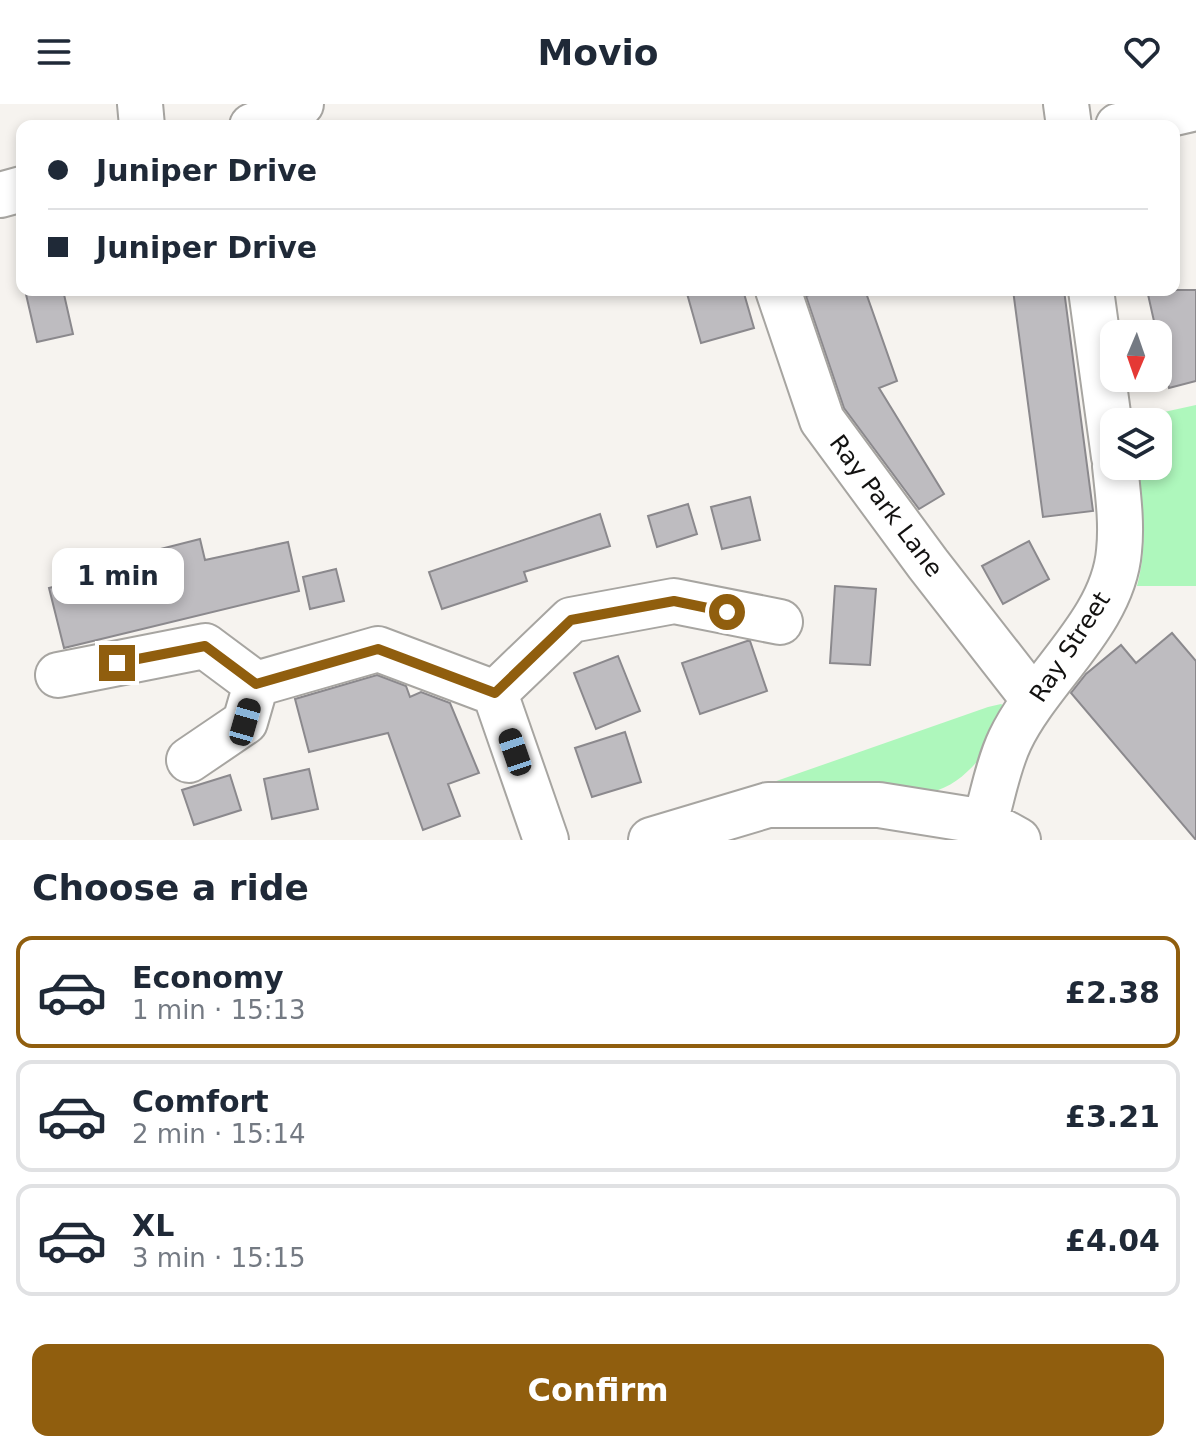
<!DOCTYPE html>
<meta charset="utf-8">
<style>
:root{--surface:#fff;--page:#f6f6f7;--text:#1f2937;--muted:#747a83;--line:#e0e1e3;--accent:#905e0e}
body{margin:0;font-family:"DejaVu Sans",sans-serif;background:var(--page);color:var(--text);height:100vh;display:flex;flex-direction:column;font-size:30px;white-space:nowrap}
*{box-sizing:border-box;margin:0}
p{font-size:26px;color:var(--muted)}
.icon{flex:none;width:44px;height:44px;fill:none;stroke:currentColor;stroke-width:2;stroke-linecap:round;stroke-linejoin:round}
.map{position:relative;height:736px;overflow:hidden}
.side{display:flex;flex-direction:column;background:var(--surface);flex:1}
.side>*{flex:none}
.top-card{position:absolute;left:16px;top:16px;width:1164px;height:176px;border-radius:16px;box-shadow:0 4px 12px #0003;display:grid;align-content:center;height:176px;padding:0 32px;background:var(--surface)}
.needle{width:52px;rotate:182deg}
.controls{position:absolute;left:1100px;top:216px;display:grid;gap:16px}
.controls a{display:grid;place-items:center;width:72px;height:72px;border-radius:16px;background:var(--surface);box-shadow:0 4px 12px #0003;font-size:40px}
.end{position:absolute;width:36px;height:36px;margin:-18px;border:10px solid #905e0e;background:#fff;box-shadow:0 0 0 4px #fff}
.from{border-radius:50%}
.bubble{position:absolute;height:56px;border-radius:16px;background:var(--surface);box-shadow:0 4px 12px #0003;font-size:26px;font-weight:700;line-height:56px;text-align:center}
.car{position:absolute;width:24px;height:48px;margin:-24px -12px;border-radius:10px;box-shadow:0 0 6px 2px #0007;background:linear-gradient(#222 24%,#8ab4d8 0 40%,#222 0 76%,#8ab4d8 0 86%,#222 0)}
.top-card b{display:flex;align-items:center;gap:28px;height:76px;font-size:30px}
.top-card b+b{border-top:2px solid var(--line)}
.top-card i{width:20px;height:20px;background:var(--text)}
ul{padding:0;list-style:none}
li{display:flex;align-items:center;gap:24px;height:112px;margin:0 16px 12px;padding:0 16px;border:4px solid var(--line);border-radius:16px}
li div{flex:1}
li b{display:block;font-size:30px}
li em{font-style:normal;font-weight:700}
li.on{border-color:var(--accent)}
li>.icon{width:72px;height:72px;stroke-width:1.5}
h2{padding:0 32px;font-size:36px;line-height:96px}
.cta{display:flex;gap:16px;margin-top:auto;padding:16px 32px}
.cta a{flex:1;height:92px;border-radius:16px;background:var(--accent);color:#fff;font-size:32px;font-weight:700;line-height:92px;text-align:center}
header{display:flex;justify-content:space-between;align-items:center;height:104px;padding:0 32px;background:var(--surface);font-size:36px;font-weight:700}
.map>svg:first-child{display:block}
</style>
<header><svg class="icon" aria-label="menu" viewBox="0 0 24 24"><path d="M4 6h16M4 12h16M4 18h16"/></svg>Movio<svg class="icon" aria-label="heart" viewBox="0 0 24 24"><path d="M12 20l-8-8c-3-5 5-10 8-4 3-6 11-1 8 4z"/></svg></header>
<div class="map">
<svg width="1196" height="736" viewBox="0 0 1196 736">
<rect width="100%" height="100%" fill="#f6f3ef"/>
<path fill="#aef7bc" d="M 1196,301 L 1196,482 L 1137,482 C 1148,441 1143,403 1138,362 L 1158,362 L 1158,318 L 1132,318 L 1132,315 Z
M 1001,600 L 1012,606 L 1011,614 C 988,642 968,680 931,688 L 748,687 L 988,603 Z"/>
<path fill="#bebcc0" stroke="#8b898d" stroke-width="2" d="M 25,186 L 63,186 L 73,230 L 37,238 Z
M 686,186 L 743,186 L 754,224 L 701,239 Z
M 824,186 L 865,186 L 897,277 L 879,284 L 944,390 L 919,405 L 844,304 L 806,192 Z
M 1013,186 L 1064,186 L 1093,407 L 1043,413 Z
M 1147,186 L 1196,186 L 1196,277 L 1169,284 Z
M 750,393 L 760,436 L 722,445 L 711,403 Z
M 688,400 L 697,430 L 657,443 L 648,412 Z
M 600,410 L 610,442 L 524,468 L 527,477 L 442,505 L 429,468 Z
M 200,435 L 205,456 L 288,438 L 299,487 L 64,544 L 49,484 L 131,463 L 129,453 Z
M 1029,437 L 1049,475 L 1003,500 L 982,462 Z
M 336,465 L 344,497 L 310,505 L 303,473 Z
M 835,482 L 876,485 L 870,561 L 830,559 Z
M 1172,529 L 1196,557 L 1196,736 L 1071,589 L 1086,570 L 1121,541 L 1136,559 Z
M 747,537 L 750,537 L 767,587 L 700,610 L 682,559 Z
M 618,552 L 640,607 L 596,625 L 574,569 Z
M 377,571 L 406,582 L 410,593 L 421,588 L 450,599 L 479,669 L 448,680 L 460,712 L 423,726 L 388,629 L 309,648 L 295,595 Z
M 625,628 L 641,678 L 592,693 L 575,644 Z
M 309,665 L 318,705 L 272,715 L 264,675 Z
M 230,671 L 241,706 L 194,721 L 182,686 Z"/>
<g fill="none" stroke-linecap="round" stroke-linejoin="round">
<g stroke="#a7a5a1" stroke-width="48">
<path id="minor" d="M 140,0 L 142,22
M 1066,0 L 1069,22
M 252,22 L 297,4 L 301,0
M 1118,22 L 1196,4
M 0,91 L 22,85
M 778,186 L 822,316 L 928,460 L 1034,596
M 1091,186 L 1114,353
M 58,571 L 205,542 L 256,580 L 245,618 L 189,656
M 256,580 L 378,545 L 495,589
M 985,718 C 993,691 998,661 1010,636 C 1040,573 1113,519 1119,447 C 1122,419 1118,390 1115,362
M 546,736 L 495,589 L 571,516 L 674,497 L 780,518
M 651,736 L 768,701 L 879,701 L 985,718 L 1018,736"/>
</g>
<use href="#minor" stroke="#fff" stroke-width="44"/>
</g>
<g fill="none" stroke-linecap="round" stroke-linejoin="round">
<path stroke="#905e0e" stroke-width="10" d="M 117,559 L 205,542 L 256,580 L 378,545 L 495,589 L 571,516 L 674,497 L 727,508"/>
</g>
<g text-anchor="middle" stroke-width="6" stroke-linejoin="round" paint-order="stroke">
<g font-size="24" fill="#121110" stroke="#fff">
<text transform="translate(886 402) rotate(53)" y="8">Ray Park Lane</text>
<text transform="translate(1070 543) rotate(-57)" y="8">Ray Street</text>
</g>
</g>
</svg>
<div class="controls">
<a><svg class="needle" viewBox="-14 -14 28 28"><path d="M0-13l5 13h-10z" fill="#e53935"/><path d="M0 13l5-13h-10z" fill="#747a83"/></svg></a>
<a><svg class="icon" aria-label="layers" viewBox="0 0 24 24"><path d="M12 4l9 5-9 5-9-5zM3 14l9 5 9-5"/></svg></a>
</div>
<i class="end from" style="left:727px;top:508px"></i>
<i class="end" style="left:117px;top:559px"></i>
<div class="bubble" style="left:52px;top:444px;width:132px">1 min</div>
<i class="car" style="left:245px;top:618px;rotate:16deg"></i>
<i class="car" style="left:515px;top:648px;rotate:341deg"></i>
<div class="top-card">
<b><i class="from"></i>Juniper Drive</b>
<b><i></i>Juniper Drive</b>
</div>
</div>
<section class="side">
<h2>Choose a ride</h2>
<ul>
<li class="on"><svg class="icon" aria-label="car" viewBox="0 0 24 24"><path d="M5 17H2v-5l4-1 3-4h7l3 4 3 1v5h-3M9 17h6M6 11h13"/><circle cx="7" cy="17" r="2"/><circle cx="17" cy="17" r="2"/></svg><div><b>Economy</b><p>1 min · 15:13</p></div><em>£2.38</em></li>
<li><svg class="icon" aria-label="car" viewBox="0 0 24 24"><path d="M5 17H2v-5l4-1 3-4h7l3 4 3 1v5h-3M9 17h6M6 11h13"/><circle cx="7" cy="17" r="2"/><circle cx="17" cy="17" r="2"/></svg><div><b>Comfort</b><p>2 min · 15:14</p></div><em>£3.21</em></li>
<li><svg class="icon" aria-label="car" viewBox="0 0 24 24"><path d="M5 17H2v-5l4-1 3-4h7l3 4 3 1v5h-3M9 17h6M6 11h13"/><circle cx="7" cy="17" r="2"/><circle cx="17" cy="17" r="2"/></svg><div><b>XL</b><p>3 min · 15:15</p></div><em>£4.04</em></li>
</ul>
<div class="cta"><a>Confirm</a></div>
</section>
